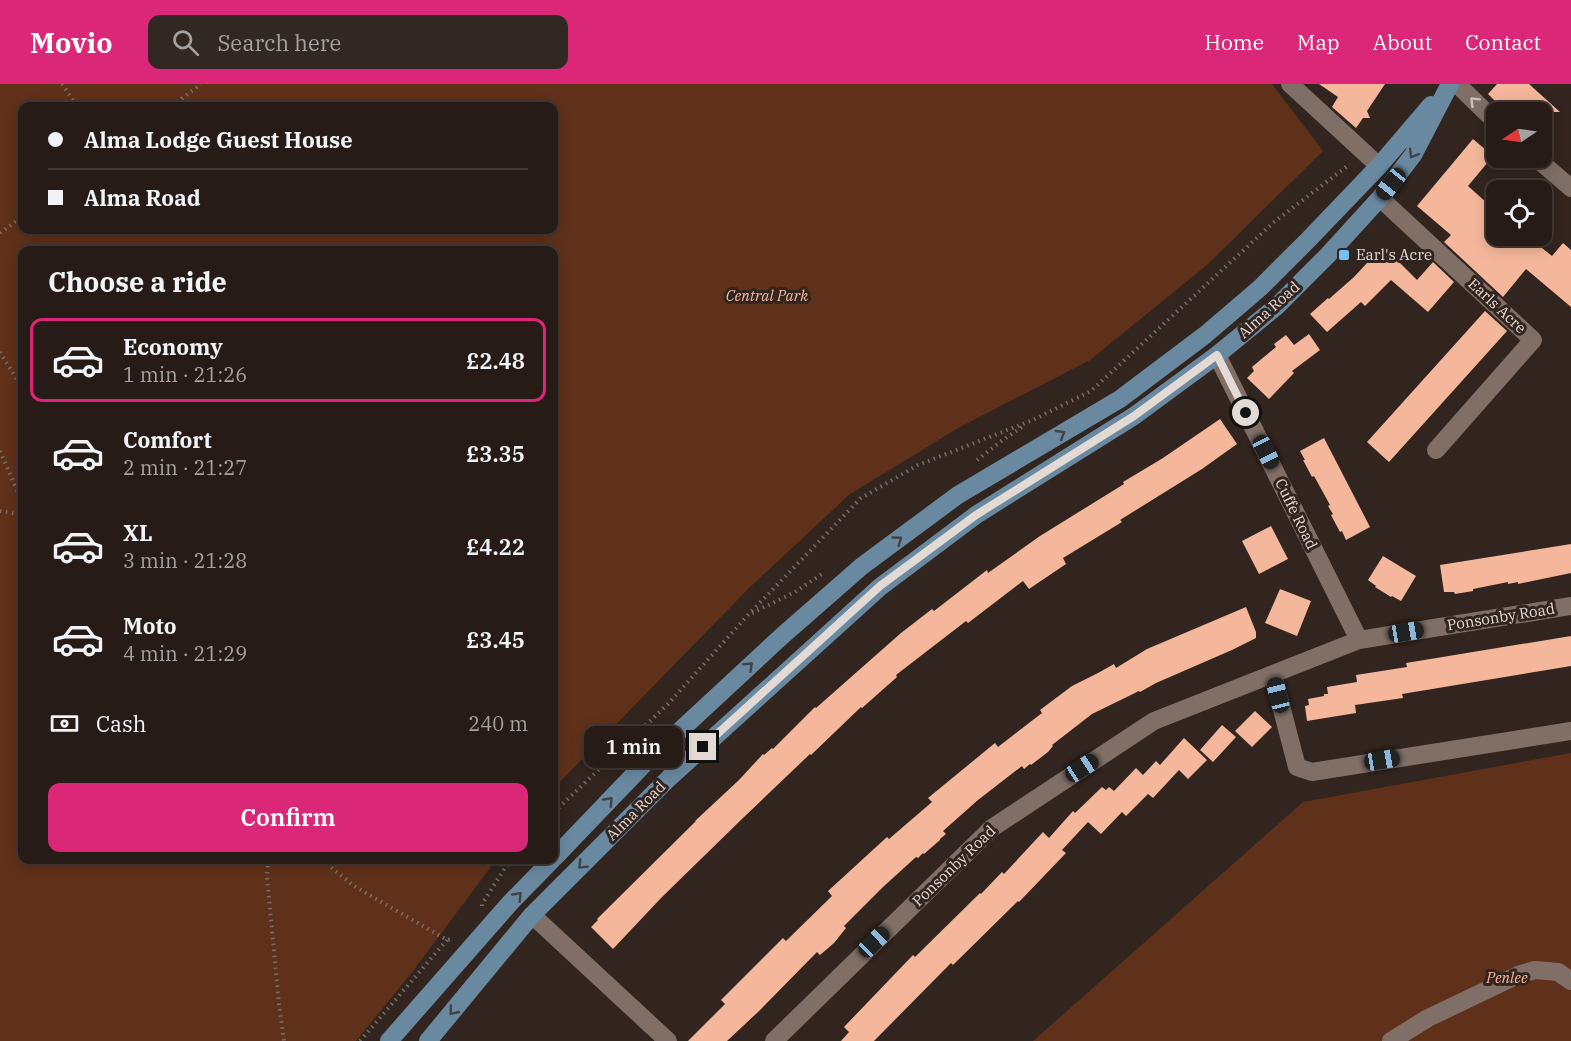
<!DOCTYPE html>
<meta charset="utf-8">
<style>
:root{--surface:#261b16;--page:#322823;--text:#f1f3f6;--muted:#a4a1a1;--line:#423935;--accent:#db2777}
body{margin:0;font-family:"IBM Plex Serif",serif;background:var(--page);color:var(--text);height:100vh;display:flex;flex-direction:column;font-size:22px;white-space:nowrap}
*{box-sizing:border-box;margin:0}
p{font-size:20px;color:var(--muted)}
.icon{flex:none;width:33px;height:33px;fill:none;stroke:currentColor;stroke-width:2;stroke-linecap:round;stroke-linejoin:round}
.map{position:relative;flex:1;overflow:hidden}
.panel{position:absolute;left:18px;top:162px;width:540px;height:618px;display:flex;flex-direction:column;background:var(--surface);border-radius:12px;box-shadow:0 3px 15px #0003,0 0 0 2px var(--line)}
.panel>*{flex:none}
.hud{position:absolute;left:18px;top:18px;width:540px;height:132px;border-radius:12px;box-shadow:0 3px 15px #0003,0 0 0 2px var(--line);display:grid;align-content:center;height:132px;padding:0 30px;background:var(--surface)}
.needle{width:39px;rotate:257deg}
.buttons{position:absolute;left:1486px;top:18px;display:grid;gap:12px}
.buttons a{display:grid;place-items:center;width:66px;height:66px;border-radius:12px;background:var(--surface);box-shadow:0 3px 15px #0003,0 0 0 2px var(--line);font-size:30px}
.end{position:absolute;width:27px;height:27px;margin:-14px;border:8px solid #e3dad6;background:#111;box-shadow:0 0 0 3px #111}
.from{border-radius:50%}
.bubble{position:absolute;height:42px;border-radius:12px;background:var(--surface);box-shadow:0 3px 15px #0003,0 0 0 2px var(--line);font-size:20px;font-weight:600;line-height:42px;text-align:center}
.car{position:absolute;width:18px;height:36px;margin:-18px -9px;border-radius:8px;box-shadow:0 0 4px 2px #0007;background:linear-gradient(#222 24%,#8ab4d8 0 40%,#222 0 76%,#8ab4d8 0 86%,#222 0)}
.hud b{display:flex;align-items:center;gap:21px;height:57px;font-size:22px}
.hud b+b{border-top:2px solid var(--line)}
.hud i{width:15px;height:15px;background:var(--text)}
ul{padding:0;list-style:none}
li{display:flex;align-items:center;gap:18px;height:84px;margin:0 12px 9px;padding:0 18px;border:3px solid transparent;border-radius:12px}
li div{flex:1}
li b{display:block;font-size:22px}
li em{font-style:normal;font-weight:600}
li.active{border-color:var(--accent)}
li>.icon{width:54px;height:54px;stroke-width:1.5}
h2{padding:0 30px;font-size:27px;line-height:72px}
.pay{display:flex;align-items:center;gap:15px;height:66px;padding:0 30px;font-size:22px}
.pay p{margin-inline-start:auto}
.cta{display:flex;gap:12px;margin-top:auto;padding:12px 30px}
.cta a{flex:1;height:69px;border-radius:12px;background:var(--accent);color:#fff;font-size:24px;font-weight:600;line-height:69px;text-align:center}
header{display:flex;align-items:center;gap:36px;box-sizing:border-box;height:84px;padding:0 30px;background:var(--accent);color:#fff}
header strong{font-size:28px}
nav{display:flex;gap:33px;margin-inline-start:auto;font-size:21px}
.search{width:420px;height:54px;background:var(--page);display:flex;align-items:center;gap:15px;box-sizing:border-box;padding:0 21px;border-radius:12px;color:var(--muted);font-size:22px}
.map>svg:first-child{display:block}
</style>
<header>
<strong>Movio</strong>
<div class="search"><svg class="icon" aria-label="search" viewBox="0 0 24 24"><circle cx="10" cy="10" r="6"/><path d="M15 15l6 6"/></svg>Search here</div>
<nav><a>Home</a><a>Map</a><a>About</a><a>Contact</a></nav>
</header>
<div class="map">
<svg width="1571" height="957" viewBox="0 0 1571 957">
<rect width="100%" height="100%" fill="#32241e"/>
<path fill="#60311a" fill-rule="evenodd" d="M 0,0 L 1272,0 L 1323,67 L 1207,181 L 1090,276 L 960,343 L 850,410 L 748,505 L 554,704 L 554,166 L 22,166 L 22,776 L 496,776 L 413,887 L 356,957 L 0,957 ZM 22,22 L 554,22 L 554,146 L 22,146 Z
M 1571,669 L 1571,957 L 1033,957 L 1303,718 Z"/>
<path fill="#f4b79c" d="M 1319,0 L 1385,0 L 1367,27 L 1370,34 L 1363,34 L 1356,44 L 1332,23 L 1338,13 Z
M 1497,0 L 1529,0 L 1560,28 L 1506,28 L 1488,10 Z
M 1473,55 L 1493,72 L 1468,102 L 1497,128 L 1497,152 L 1527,152 L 1552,172 L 1563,159 L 1571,166 L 1571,223 L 1526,185 L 1503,213 L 1444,158 L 1451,151 L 1417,122 Z
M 1380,165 L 1387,166 L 1417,196 L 1433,178 L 1454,198 L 1428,228 L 1391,196 L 1365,222 L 1361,218 L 1327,248 L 1310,230 L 1328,214 L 1329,215 L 1354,193 Z
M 1485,227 L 1507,247 L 1389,378 L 1367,358 Z
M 1309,250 L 1320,266 L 1292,287 L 1294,289 L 1269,315 L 1247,294 L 1254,287 L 1252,283 L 1276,263 L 1274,260 L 1286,251 L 1294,261 Z
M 1220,335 L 1237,360 L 1202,385 L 1120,436 L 1122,438 L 1063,474 L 1066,480 L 1029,505 L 1023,497 L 968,539 L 966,537 L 896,591 L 897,593 L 862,624 L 861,623 L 811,671 L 810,670 L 743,734 L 661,814 L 613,865 L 591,843 L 598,836 L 597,835 L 696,737 L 695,737 L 739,696 L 763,670 L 764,671 L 772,664 L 773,665 L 815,623 L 816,624 L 901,549 L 932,525 L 934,527 L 987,486 L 988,489 L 1040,452 L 1124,400 L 1123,398 L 1163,374 Z
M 1324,354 L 1370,443 L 1346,456 L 1342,447 L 1340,448 L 1331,431 L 1333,430 L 1328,422 L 1330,421 L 1314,392 L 1312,393 L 1303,376 L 1305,376 L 1300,367 Z
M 1271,442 L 1288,475 L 1259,490 L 1242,457 Z
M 1571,460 L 1571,489 L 1518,500 L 1518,498 L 1508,500 L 1508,498 L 1473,505 L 1473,507 L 1455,510 L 1454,508 L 1444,508 L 1440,481 Z
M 1383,472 L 1416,492 L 1401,517 L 1392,512 L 1391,513 L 1375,503 L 1376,502 L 1368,496 Z
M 1280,505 L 1311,517 L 1297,552 L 1265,539 Z
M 1246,523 L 1256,548 L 1256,554 L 1232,566 L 1156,599 L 1140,608 L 1139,607 L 1092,630 L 1052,661 L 1053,662 L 1048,668 L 1031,681 L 1030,680 L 1024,685 L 1022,682 L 978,716 L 943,747 L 946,750 L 940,755 L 940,756 L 924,770 L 923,769 L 918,774 L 916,773 L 883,803 L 844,842 L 846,844 L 834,859 L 820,871 L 817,868 L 758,928 L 727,957 L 688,957 L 725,920 L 721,916 L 783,854 L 786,857 L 832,812 L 828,807 L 887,753 L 889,755 L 932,718 L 928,714 L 995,659 L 998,663 L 1042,629 L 1040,626 L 1072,602 L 1098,589 L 1114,580 L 1116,584 L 1147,565 Z
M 1571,552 L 1571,582 L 1402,610 L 1403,614 L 1355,621 L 1356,629 L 1307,637 L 1305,622 L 1309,621 L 1308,615 L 1324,612 L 1324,610 L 1328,610 L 1327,603 L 1357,598 L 1356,591 L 1407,583 L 1406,579 Z
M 1255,627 L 1272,643 L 1252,663 L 1235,647 Z
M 1222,641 L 1236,653 L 1213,678 L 1200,666 Z
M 1184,654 L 1207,676 L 1188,695 L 1179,686 L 1153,714 L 1148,710 L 1126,732 L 1122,728 L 1101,750 L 1088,738 L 1062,766 L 1066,769 L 1019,818 L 1018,817 L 953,881 L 951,879 L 874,957 L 841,957 L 849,948 L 844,943 L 913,871 L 915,873 L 980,809 L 981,810 L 1002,788 L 1004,790 L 1043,748 L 1049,754 L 1073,727 L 1075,729 L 1102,703 L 1106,706 L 1109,703 L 1114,707 L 1136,684 L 1143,691 L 1156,677 L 1160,681 Z"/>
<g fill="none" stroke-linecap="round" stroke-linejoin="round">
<path stroke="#7a6e69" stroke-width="4" stroke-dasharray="1.5 4.5" stroke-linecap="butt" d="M 62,0 L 77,22
M 172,22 L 201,0
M 0,149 L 22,133
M 0,268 L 22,304
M 0,367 L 22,418
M 977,376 L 1000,358 L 1025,341
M 0,427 L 22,431
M 752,529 L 795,508 L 822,490
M 554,728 L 668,620 L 748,531 L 861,414 L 918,381 L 1033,336 L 1091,307 L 1274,138 L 1350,80
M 268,776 L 267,793 L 279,920 L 284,957
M 322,776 L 354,802 L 447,856 L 453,855
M 482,822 L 482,820 L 505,784 L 512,776
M 360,957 L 447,856"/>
<path stroke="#806f67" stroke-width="18" d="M 1290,0 L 1379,82
M 1457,0 L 1497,39
M 1536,74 L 1571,104
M 1380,114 L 1533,256 L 1436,366
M 1217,271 L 1359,556
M 1273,591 L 1297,683 L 1312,688 L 1571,647
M 532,831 L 668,957
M 774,957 L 992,744 L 1154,637 L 1359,556 L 1571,522
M 1391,957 L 1428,934 L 1518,891 L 1535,886 L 1558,888 L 1571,897"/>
<path stroke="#6989a1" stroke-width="18" d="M 554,774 L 646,678 L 782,552 L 862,482 L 958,411 L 1120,315 L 1205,251 L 1260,204 L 1309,155 L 1379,82 L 1431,21
M 389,957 L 510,819 L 552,776
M 428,957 L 532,831 L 669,694 L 880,503 L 976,431 L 1134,332 L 1217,271 L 1277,222 L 1327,172 L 1380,114 L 1413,71 L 1450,0"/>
</g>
<defs><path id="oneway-chevron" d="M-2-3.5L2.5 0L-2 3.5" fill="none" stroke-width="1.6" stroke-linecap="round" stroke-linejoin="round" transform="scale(1.5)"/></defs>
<use stroke="#cabfba" href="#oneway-chevron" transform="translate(1474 17) rotate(-135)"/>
<g stroke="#424245">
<use href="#oneway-chevron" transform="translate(1413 70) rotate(122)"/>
<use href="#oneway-chevron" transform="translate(1061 350) rotate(-31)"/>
<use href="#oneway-chevron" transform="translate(898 456) rotate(-36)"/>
<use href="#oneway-chevron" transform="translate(749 582) rotate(-43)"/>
<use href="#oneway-chevron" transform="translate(609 717) rotate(-46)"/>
<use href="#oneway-chevron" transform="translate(582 781) rotate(135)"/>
<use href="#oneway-chevron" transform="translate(518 812) rotate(-46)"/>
<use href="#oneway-chevron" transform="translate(453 927) rotate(129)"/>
</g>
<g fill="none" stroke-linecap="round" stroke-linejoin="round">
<path stroke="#e3dad6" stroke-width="8" d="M 703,663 L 880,502 L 976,431 L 1134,332 L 1217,271 L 1246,329"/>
</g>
<rect fill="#73c1f5" stroke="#32241e" stroke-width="2" x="1338" y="165" width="12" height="12" rx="3"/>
<g text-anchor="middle" stroke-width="6" stroke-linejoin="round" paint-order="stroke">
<g font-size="15" fill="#e3dad6" stroke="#32241e" text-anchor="start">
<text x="1356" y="176">Earl's Acre</text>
</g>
<g font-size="15" font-style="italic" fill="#f9b698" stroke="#32241e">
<text x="767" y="217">Central Park</text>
<text x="1507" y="899">Penlee</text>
</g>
<g font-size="15" fill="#e3dad6" stroke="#32241e">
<text transform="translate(1497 222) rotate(43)" y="5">Earls Acre</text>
<text transform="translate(1269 226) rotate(-42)" y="5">Alma Road</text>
<text transform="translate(1296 430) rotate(64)" y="5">Cuffe Road</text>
<text transform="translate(1501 533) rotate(-9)" y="5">Ponsonby Road</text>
<text transform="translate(636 727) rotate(-45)" y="5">Alma Road</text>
<text transform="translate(954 782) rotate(-44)" y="5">Ponsonby Road</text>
</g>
</g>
</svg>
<div class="buttons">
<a><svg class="needle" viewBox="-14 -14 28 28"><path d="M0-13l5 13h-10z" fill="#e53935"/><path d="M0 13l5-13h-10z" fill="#a4a1a1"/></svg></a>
<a><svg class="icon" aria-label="locate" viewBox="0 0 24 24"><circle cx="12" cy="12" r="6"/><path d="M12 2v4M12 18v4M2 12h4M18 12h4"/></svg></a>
</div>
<i class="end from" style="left:1246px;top:329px"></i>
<i class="end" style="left:703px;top:663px"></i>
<div class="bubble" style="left:584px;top:642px;width:99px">1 min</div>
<i class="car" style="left:1391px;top:100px;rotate:219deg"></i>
<i class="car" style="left:1266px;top:368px;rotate:153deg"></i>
<i class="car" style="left:1406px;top:548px;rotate:81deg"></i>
<i class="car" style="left:1278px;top:611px;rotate:346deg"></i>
<i class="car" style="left:1382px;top:676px;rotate:81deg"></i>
<i class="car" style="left:1082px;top:684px;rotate:57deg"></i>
<i class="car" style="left:874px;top:858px;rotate:46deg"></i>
<div class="hud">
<b><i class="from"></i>Alma Lodge Guest House</b>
<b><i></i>Alma Road</b>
</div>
<section class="panel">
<h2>Choose a ride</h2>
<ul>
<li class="active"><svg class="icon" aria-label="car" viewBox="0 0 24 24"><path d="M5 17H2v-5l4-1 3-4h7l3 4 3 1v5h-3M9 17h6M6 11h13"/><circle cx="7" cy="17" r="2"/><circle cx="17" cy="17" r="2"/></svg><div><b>Economy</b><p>1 min · 21:26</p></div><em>£2.48</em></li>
<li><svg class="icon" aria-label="car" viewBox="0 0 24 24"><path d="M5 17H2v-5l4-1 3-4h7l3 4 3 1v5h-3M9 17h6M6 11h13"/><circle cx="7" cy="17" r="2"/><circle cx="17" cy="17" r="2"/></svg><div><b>Comfort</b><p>2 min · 21:27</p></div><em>£3.35</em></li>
<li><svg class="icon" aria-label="car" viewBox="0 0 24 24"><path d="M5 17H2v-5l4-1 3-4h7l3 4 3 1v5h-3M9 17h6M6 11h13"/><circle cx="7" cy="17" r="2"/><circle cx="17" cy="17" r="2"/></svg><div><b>XL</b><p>3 min · 21:28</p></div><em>£4.22</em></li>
<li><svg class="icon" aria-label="car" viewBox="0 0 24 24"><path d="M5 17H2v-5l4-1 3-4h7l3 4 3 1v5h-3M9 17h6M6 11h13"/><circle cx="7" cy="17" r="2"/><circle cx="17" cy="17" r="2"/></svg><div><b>Moto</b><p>4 min · 21:29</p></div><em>£3.45</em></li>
</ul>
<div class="pay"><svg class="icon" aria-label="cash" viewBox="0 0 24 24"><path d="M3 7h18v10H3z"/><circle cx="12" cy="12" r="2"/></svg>Cash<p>240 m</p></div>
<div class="cta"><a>Confirm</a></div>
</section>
</div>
